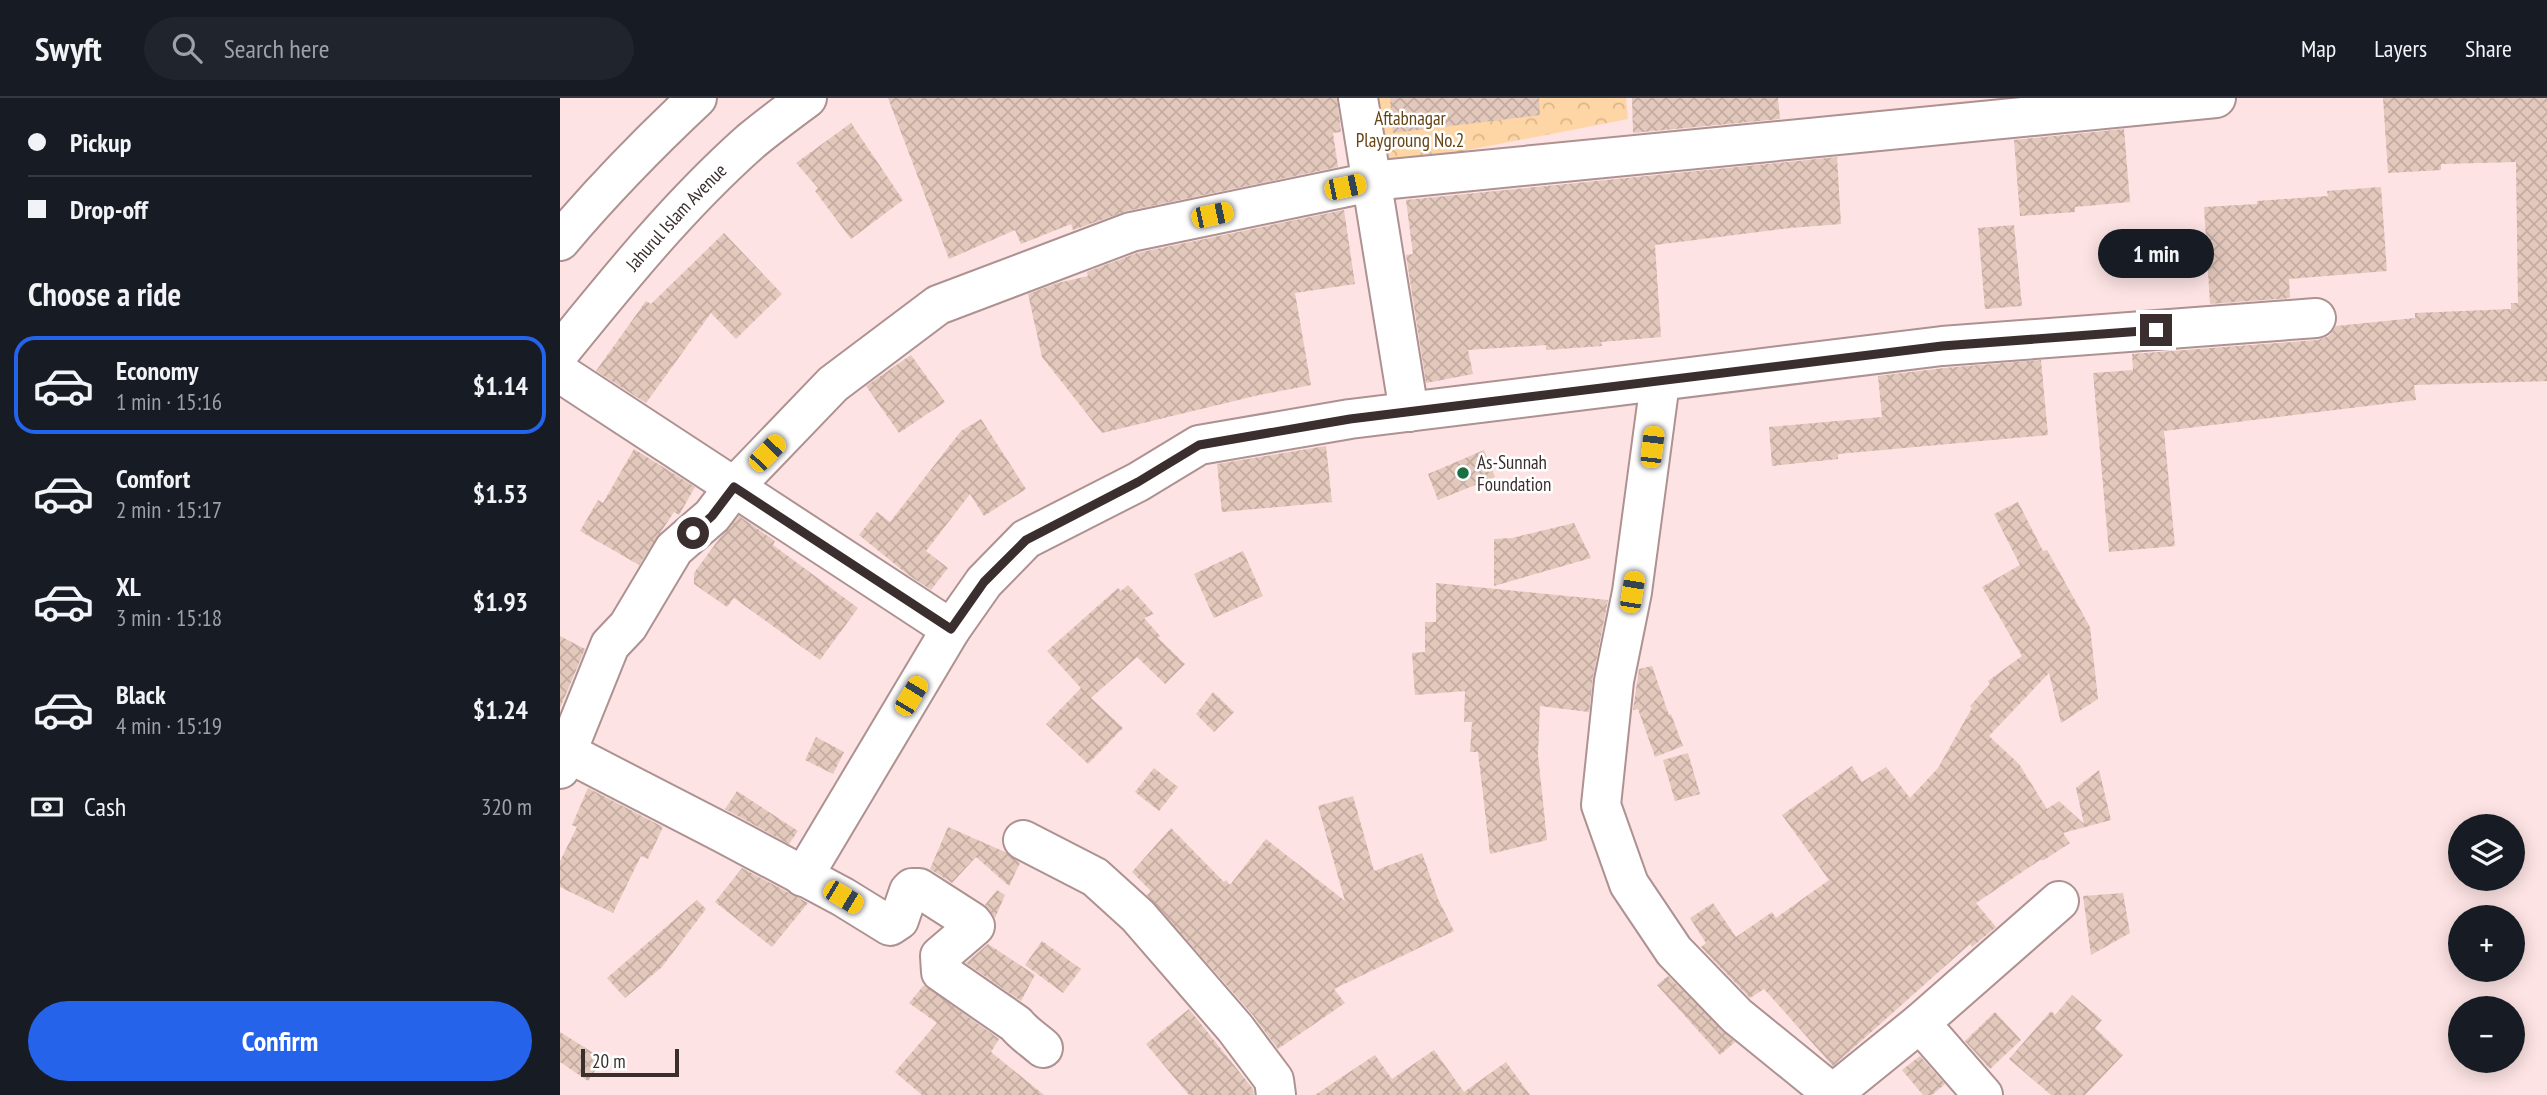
<!DOCTYPE html>
<meta charset="utf-8">
<style>
:root{--surface:#171b24;--page:#20242c;--text:#f1f3f6;--muted:#9ea1a6;--line:#363941;--accent:#2563eb}
body{margin:0;font-family:"PT Sans Narrow",sans-serif;background:var(--page);color:var(--text);height:100vh;display:flex;flex-direction:column;font-size:26px;white-space:nowrap}
*{box-sizing:border-box;margin:0}
p{font-size:23px;color:var(--muted)}
.icon{flex:none;width:38px;height:38px;fill:none;stroke:currentColor;stroke-width:2;stroke-linecap:round;stroke-linejoin:round}
.map{position:relative;flex:1;overflow:hidden}
.side{display:flex;flex-direction:column;background:var(--surface);width:560px}
.side>*{flex:none}
.guide{display:grid;align-content:center;height:154px;padding:0 28px;background:var(--surface)}
.fabs{position:absolute;left:1888px;top:716px;display:grid;gap:14px}
.fabs a{display:grid;place-items:center;width:77px;height:77px;border-radius:50%;background:var(--surface);box-shadow:0 4px 18px #0003;font-size:35px}
.scale{position:absolute;left:21px;bottom:18px;width:98px;box-sizing:border-box;padding-left:7px;border:4px solid #3a2e2e;border-top:0;font-size:19px;line-height:24px;white-space:nowrap;color:#3a2e2e;-webkit-text-stroke:5px #fff;paint-order:stroke}
.end{position:absolute;width:32px;height:32px;margin:-16px;border:9px solid #3a2e2e;background:#fff;box-shadow:0 0 0 4px #fff}
.from{border-radius:50%}
.bubble{position:absolute;height:49px;border-radius:24px;background:var(--surface);box-shadow:0 4px 18px #0003;font-size:23px;font-weight:600;line-height:49px;text-align:center}
.car{position:absolute;width:21px;height:42px;margin:-21px -10px;border-radius:9px;box-shadow:0 0 5px 2px #0007;background:linear-gradient(#f5c518 24%,#345 0 40%,#f5c518 0 76%,#345 0 86%,#f5c518 0)}
.guide b{display:flex;align-items:center;gap:24px;height:66px;font-size:26px}
.guide b+b{border-top:2px solid var(--line)}
.guide i{width:18px;height:18px;background:var(--text)}
ul{padding:0;list-style:none}
li{display:flex;align-items:center;gap:21px;height:98px;margin:0 14px 10px;padding:0 14px;border:4px solid transparent;border-radius:21px}
li div{flex:1}
li b{display:block;font-size:26px}
li em{font-style:normal;font-weight:600}
li.current{border-color:var(--accent)}
li>.icon{width:63px;height:63px;stroke-width:1.5}
h2{padding:0 28px;font-size:32px;line-height:84px}
.pay{display:flex;align-items:center;gap:18px;height:77px;padding:0 28px;font-size:26px}
.pay p{margin-inline-start:auto}
.primary-button{display:flex;gap:14px;margin-top:auto;padding:14px 28px}
.primary-button a{flex:1;height:80px;border-radius:42px;background:var(--accent);color:#fff;font-size:28px;font-weight:600;line-height:80px;text-align:center}
header{display:flex;align-items:center;gap:42px;box-sizing:border-box;height:98px;padding:0 35px;background:var(--surface);border-bottom:2px solid var(--line)}
header strong{font-size:33px}
nav{display:flex;gap:38px;margin-inline-start:auto;font-size:24px}
.search{width:490px;height:63px;background:var(--page);display:flex;align-items:center;gap:18px;box-sizing:border-box;padding:0 24px;border-radius:38px;color:var(--muted);font-size:26px}
main{display:flex;flex:1;min-height:0}
.map>svg:first-child{display:block}
</style>
<header>
<strong>Swyft</strong>
<div class="search"><svg class="icon" aria-label="search" viewBox="0 0 24 24"><circle cx="10" cy="10" r="6"/><path d="M15 15l6 6"/></svg>Search here</div>
<nav><a>Map</a><a>Layers</a><a>Share</a></nav>
</header>
<main>
<section class="side">
<div class="guide">
<b><i class="from"></i>Pickup</b>
<b><i></i>Drop-off</b>
</div>
<h2>Choose a ride</h2>
<ul>
<li class="current"><svg class="icon" aria-label="car" viewBox="0 0 24 24"><path d="M5 17H2v-5l4-1 3-4h7l3 4 3 1v5h-3M9 17h6M6 11h13"/><circle cx="7" cy="17" r="2"/><circle cx="17" cy="17" r="2"/></svg><div><b>Economy</b><p>1 min · 15:16</p></div><em>$1.14</em></li>
<li><svg class="icon" aria-label="car" viewBox="0 0 24 24"><path d="M5 17H2v-5l4-1 3-4h7l3 4 3 1v5h-3M9 17h6M6 11h13"/><circle cx="7" cy="17" r="2"/><circle cx="17" cy="17" r="2"/></svg><div><b>Comfort</b><p>2 min · 15:17</p></div><em>$1.53</em></li>
<li><svg class="icon" aria-label="car" viewBox="0 0 24 24"><path d="M5 17H2v-5l4-1 3-4h7l3 4 3 1v5h-3M9 17h6M6 11h13"/><circle cx="7" cy="17" r="2"/><circle cx="17" cy="17" r="2"/></svg><div><b>XL</b><p>3 min · 15:18</p></div><em>$1.93</em></li>
<li><svg class="icon" aria-label="car" viewBox="0 0 24 24"><path d="M5 17H2v-5l4-1 3-4h7l3 4 3 1v5h-3M9 17h6M6 11h13"/><circle cx="7" cy="17" r="2"/><circle cx="17" cy="17" r="2"/></svg><div><b>Black</b><p>4 min · 15:19</p></div><em>$1.24</em></li>
</ul>
<div class="pay"><svg class="icon" aria-label="cash" viewBox="0 0 24 24"><path d="M3 7h18v10H3z"/><circle cx="12" cy="12" r="2"/></svg>Cash<p>320 m</p></div>
<div class="primary-button"><a>Confirm</a></div>
</section>
<div class="map">
<svg width="1987" height="997" viewBox="0 0 1987 997">
<defs>
<pattern id="park-crowns" width="20" height="18" patternUnits="userSpaceOnUse" patternTransform="scale(1.75)"><rect width="20" height="18" fill="#fed5a4"/><path d="M2 6a3 3 0 1 1 6 0M12 15a3 3 0 1 1 6 0" fill="none" stroke="#dab78e"/></pattern>
<pattern id="building-cross-hatch" width="8" height="8" patternUnits="userSpaceOnUse" patternTransform="scale(1.75)"><rect width="8" height="8" fill="#e3c8bc"/><path d="M0 0l8 8M0 8l8-8" fill="none" stroke="#c4aca2"/></pattern>
</defs>
<rect width="100%" height="100%" fill="#fde3e3"/>
<path fill="url(#park-crowns)" d="M 815,0 L 1066,0 L 1068,21 L 820,69 Z"/>
<path fill="url(#building-cross-hatch)" d="M 328,0 L 777,0 L 781,34 L 773,35 L 778,69 L 567,113 L 513,132 L 511,126 L 461,146 L 455,132 L 389,161 Z
M 830,0 L 979,0 L 980,17 L 833,35 Z
M 1072,0 L 1218,0 L 1220,21 L 1073,35 Z
M 1823,0 L 1987,0 L 1987,283 L 1854,287 L 1856,302 L 1604,333 L 1615,448 L 1549,454 L 1533,275 L 1573,272 L 1572,256 L 1758,242 L 1769,238 L 1776,228 L 1855,220 L 1855,215 L 1951,211 L 1951,205 L 1958,205 L 1956,64 L 1881,66 L 1881,72 L 1828,75 Z
M 291,25 L 343,102 L 291,141 L 255,93 L 258,90 L 236,65 Z
M 1564,31 L 1570,104 L 1515,109 L 1515,114 L 1460,118 L 1454,42 Z
M 1277,59 L 1281,126 L 1230,130 L 1095,147 L 1101,239 L 1041,244 L 1042,248 L 986,252 L 986,247 L 908,252 L 913,276 L 866,285 L 846,157 L 853,156 L 846,102 Z
M 1821,89 L 1827,173 L 1729,181 L 1730,200 L 1650,206 L 1644,109 L 1697,106 L 1697,103 L 1768,98 L 1767,93 Z
M 784,112 L 795,186 L 735,195 L 751,287 L 699,297 L 542,335 L 482,259 L 468,196 L 498,185 L 528,178 L 527,174 L 577,155 Z
M 1454,127 L 1462,208 L 1425,211 L 1418,130 Z
M 164,135 L 222,196 L 176,241 L 151,215 L 86,305 L 36,273 L 86,203 L 91,206 Z
M 351,257 L 385,304 L 339,335 L 306,288 Z
M 1481,262 L 1488,337 L 1278,356 L 1278,361 L 1212,368 L 1209,329 L 1322,319 L 1318,278 L 1384,270 Z
M 421,321 L 466,391 L 424,418 L 410,396 L 366,453 L 388,470 L 371,492 L 347,476 L 299,437 L 317,414 L 330,424 L 401,333 Z
M 766,348 L 772,404 L 662,414 L 657,366 Z
M 74,351 L 135,389 L 119,417 L 114,414 L 79,467 L 20,433 L 38,402 L 43,405 Z
M 924,352 L 935,379 L 878,402 L 868,376 Z
M 1458,404 L 1483,453 L 1487,452 L 1530,529 L 1538,601 L 1501,625 L 1489,575 L 1429,638 L 1459,666 L 1487,711 L 1499,703 L 1524,726 L 1516,690 L 1539,672 L 1551,722 L 1503,735 L 1510,745 L 1484,762 L 1480,762 L 1416,805 L 1436,829 L 1412,849 L 1410,846 L 1273,968 L 1204,891 L 1190,900 L 1141,849 L 1146,845 L 1130,820 L 1153,805 L 1176,839 L 1212,814 L 1216,820 L 1269,782 L 1222,717 L 1292,668 L 1302,684 L 1326,669 L 1350,700 L 1378,670 L 1412,610 L 1410,608 L 1430,586 L 1428,583 L 1462,558 L 1422,489 L 1460,467 L 1434,416 Z
M 179,418 L 215,443 L 213,447 L 298,510 L 260,562 L 174,500 L 167,509 L 134,486 L 134,475 L 159,441 Z
M 1014,425 L 1031,460 L 934,488 L 934,441 L 952,440 Z
M 683,453 L 703,498 L 654,520 L 634,476 Z
M 876,485 L 1048,502 L 1033,579 L 1029,614 L 980,608 L 978,657 L 987,742 L 930,756 L 918,654 L 910,654 L 912,624 L 904,624 L 905,593 L 855,597 L 852,555 L 865,554 L 865,524 L 876,524 Z
M 568,487 L 594,516 L 584,520 L 600,538 L 598,540 L 625,566 L 605,586 L 577,559 L 531,600 L 563,630 L 528,666 L 486,626 L 521,590 L 487,553 L 558,490 L 561,493 Z
M 0,538 L 25,551 L 0,610 Z
M 1092,568 L 1109,617 L 1111,616 L 1123,648 L 1095,659 L 1078,611 L 1073,612 L 1079,571 Z
M 653,594 L 674,614 L 654,634 L 636,616 Z
M 256,639 L 284,654 L 273,676 L 245,662 Z
M 1128,655 L 1140,696 L 1115,703 L 1103,662 Z
M 594,670 L 618,689 L 599,713 L 575,694 Z
M 28,690 L 103,729 L 88,761 L 81,758 L 53,815 L 0,789 L 0,763 L 17,729 L 12,727 Z
M 177,693 L 238,733 L 229,746 L 165,711 Z
M 793,698 L 814,773 L 862,755 L 878,801 L 894,833 L 774,891 L 785,905 L 718,951 L 692,916 L 587,797 L 591,793 L 572,774 L 611,730 L 664,784 L 666,782 L 670,787 L 706,741 L 785,803 L 758,708 Z
M 388,729 L 445,754 L 460,765 L 449,788 L 416,759 L 392,785 L 370,771 Z
M 182,770 L 248,805 L 212,849 L 155,804 Z
M 437,792 L 445,797 L 435,820 L 425,807 Z
M 1563,795 L 1570,835 L 1531,857 L 1523,798 Z
M 137,802 L 146,811 L 102,869 L 65,900 L 47,880 Z
M 482,843 L 521,871 L 503,895 L 465,867 Z
M 428,846 L 475,877 L 461,903 L 406,865 Z
M 1108,878 L 1175,944 L 1160,957 L 1097,887 Z
M 364,887 L 439,941 L 431,954 L 484,997 L 362,997 L 335,974 L 377,925 L 349,905 Z
M 1512,897 L 1542,922 L 1535,930 L 1563,957 L 1525,997 L 1491,997 L 1449,961 L 1491,913 L 1495,917 Z
M 629,911 L 693,991 L 694,997 L 629,997 L 586,946 Z
M 1435,914 L 1461,942 L 1430,971 L 1405,943 Z
M 0,934 L 43,961 L 28,983 L 0,964 Z
M 874,952 L 904,994 L 946,964 L 970,997 L 755,997 L 815,957 L 832,981 Z
M 1360,958 L 1385,986 L 1372,997 L 1363,997 L 1342,972 Z"/>
<g fill="none" stroke-linecap="round" stroke-linejoin="round">
<g stroke="#ae9191" stroke-width="42">
<g id="minor">
<path d="M 798,0 L 849,314"/>
<path d="M 0,143 C 43,92 89,45 137,0"/>
<path id="s1" d="M 0,254 C 60,180 120,106 191,43 C 209,28 228,14 247,0"/>
<path d="M 0,275 L 391,531"/>
<path d="M 1100,284 L 1072,494 L 1054,583 L 1041,707 L 1069,786 L 1114,853 L 1177,918 L 1273,996"/>
<path d="M 6,654 L 163,735 L 283,799 L 330,828 L 339,822 L 349,793 L 352,790 L 359,790 L 412,824 L 415,828 L 380,858 L 381,874 L 456,926 C 463,935 474,942 483,950"/>
<path d="M 0,671 L 50,547 L 68,528 L 114,451 L 152,418 L 174,389 L 273,286 L 378,207 L 571,134 L 821,82 L 1656,0"/>
<path d="M 463,742 L 535,779 L 578,818 L 675,930 L 714,982 L 716,997"/>
<path d="M 243,779 L 391,531 L 424,484 L 466,441 L 578,384 L 639,347 L 790,321 L 1382,248 L 1756,220"/>
<path d="M 1360,925 L 1423,997"/>
<path d="M 1271,997 L 1360,925 L 1499,803"/>
</g>
</g>
<use href="#minor" stroke="#fff" stroke-width="38"/>
</g>
<g fill="none" stroke-linecap="round" stroke-linejoin="round">
<path stroke="#3a2e2e" stroke-width="9" d="M 133,435 L 152,418 L 174,389 L 391,531 L 424,484 L 466,442 L 578,384 L 639,347 L 790,321 L 1382,248 L 1596,232"/>
</g>
<circle fill="#186f42" stroke="#fff" stroke-width="2.5" cx="903" cy="375" r="7"/>
<g text-anchor="middle" stroke-width="5" stroke-linejoin="round" paint-order="stroke">
<g font-size="19" fill="#654415" stroke="#fff">
<text x="850" y="27">Aftabnagar<tspan x="850" dy="22">Playgroung No.2</tspan></text>
</g>
<g font-size="19" fill="#3a2e2e" stroke="#fff">
<text dy="7" stroke="none"><textPath href="#s1" startOffset="178">Jahurul Islam Avenue</textPath></text>
</g>
<g font-size="19" fill="#3a2e2e" stroke="#fff" text-anchor="start">
<text x="917" y="371">As-Sunnah<tspan x="917" dy="22">Foundation</tspan></text>
</g>
</g>
</svg>
<div class="fabs">
<a><svg class="icon" aria-label="layers" viewBox="0 0 24 24"><path d="M12 4l9 5-9 5-9-5zM3 14l9 5 9-5"/></svg></a>
<a>+</a>
<a>−</a>
</div>
<div class="scale">20 m</div>
<i class="end from" style="left:133px;top:435px"></i>
<i class="end" style="left:1596px;top:232px"></i>
<div class="bubble" style="left:1538px;top:131px;width:116px">1 min</div>
<i class="car" style="left:785px;top:89px;rotate:78deg"></i>
<i class="car" style="left:652px;top:117px;rotate:78deg"></i>
<i class="car" style="left:1092px;top:349px;rotate:7deg"></i>
<i class="car" style="left:207px;top:355px;rotate:44deg"></i>
<i class="car" style="left:1072px;top:494px;rotate:9deg"></i>
<i class="car" style="left:351px;top:598px;rotate:31deg"></i>
<i class="car" style="left:283px;top:799px;rotate:121deg"></i>
</div>
</main>
